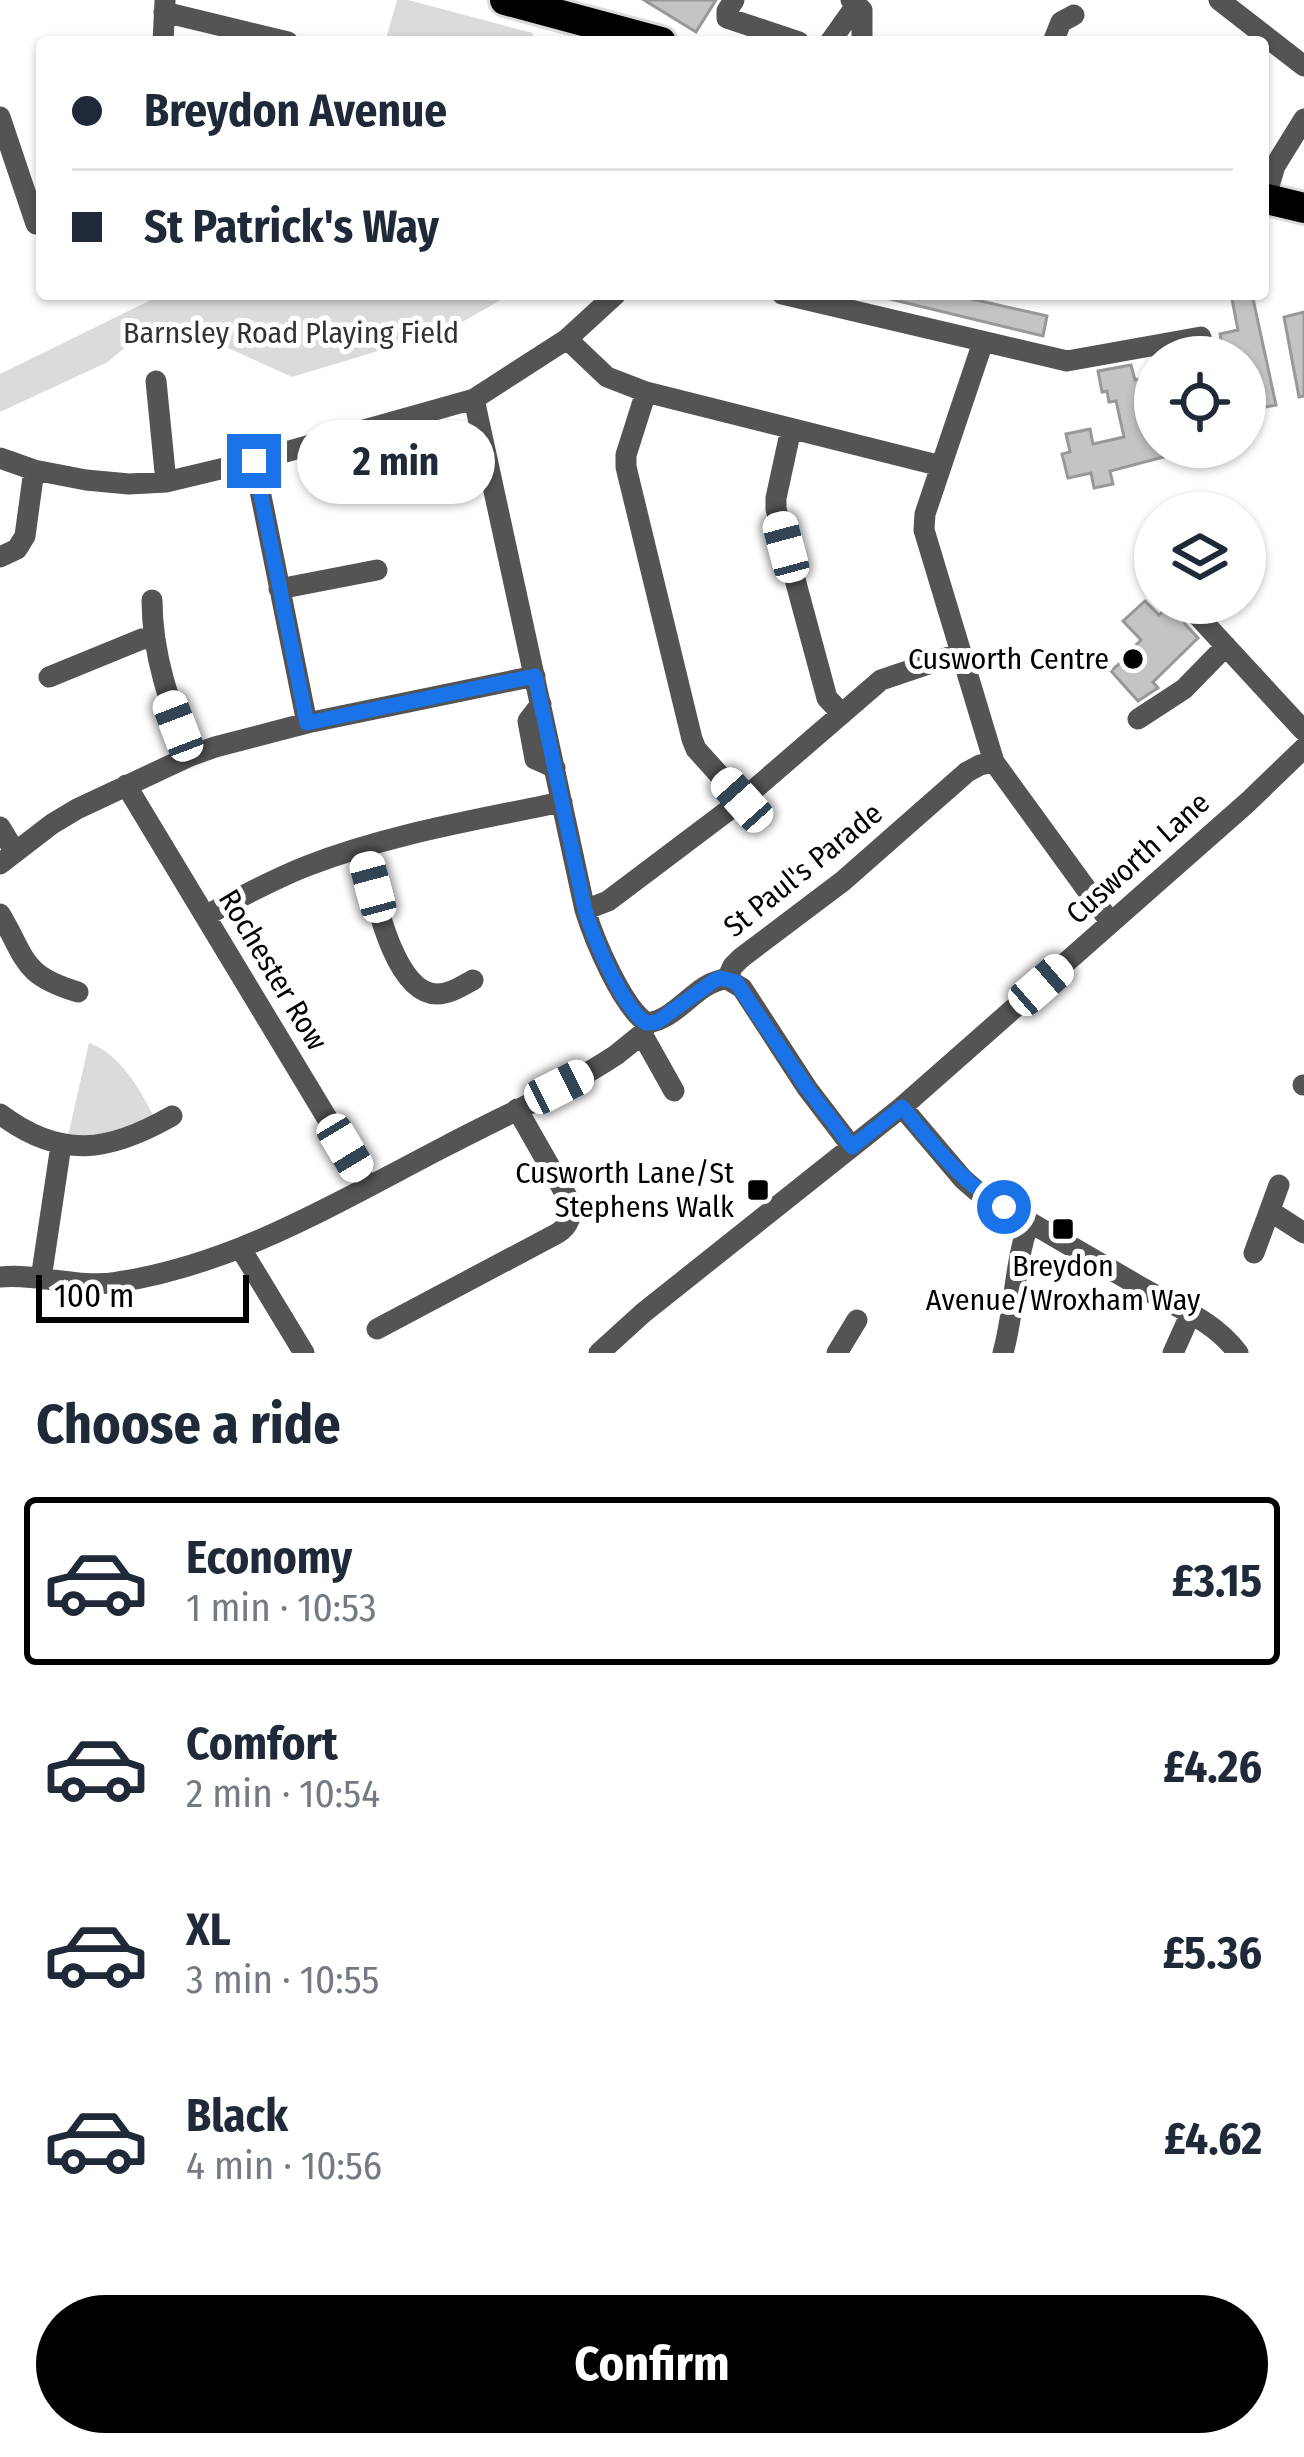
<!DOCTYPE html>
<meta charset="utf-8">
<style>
:root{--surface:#fff;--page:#f6f6f7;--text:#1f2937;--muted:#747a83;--line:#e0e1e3;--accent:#000}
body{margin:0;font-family:"Fira Sans Condensed",sans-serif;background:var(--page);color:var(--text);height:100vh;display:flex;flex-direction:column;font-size:45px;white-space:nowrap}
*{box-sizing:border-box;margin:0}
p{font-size:39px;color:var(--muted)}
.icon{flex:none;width:66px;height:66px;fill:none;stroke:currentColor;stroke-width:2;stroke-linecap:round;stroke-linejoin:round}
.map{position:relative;height:1353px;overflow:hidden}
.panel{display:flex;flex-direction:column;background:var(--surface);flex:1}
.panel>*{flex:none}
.top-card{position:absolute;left:36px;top:36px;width:1233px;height:264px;border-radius:12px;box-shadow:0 3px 9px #0004;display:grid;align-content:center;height:264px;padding:0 36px;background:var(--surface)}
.fabs{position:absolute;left:1134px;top:336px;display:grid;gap:24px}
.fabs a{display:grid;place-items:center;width:132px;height:132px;border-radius:50%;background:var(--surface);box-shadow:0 3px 9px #0004;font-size:60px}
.scale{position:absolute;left:36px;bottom:30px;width:213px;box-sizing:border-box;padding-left:12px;border:6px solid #000;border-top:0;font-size:33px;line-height:42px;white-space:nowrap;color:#000;-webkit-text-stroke:9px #fff;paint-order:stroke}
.end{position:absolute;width:54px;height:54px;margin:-27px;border:15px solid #1a73e8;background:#fff;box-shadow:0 0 0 6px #fff}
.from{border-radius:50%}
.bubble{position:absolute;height:84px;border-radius:42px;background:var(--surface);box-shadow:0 3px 9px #0004;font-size:39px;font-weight:700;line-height:84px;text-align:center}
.car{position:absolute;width:36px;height:72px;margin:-36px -18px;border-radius:15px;box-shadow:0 0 9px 3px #0007;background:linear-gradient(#fff 24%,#345 0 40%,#fff 0 76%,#345 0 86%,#fff 0)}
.top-card b{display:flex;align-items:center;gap:42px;height:114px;font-size:45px}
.top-card b+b{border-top:3px solid var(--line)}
.top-card i{width:30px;height:30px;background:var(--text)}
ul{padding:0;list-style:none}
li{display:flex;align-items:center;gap:36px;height:168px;margin:0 24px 18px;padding:0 12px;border:6px solid transparent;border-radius:12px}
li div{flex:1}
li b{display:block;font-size:45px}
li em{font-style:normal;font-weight:700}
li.active{border-color:var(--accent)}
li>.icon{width:108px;height:108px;stroke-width:1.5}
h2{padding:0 36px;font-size:54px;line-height:144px}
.cta{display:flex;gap:24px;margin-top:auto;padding:24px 36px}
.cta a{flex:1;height:138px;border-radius:72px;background:var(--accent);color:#fff;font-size:48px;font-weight:700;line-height:138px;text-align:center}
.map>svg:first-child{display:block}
</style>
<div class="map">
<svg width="1304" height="1353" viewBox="0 0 1304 1353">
<rect width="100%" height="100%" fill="#fff"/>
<path fill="#dbdbdb" d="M 397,0 L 408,0 L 533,33 L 531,42 L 385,42 Z
M 163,294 L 511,294 L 440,335 L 428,336 L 292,377 L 193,332 L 152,324 L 108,362 L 0,412 L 0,374 Z
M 89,1043 C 123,1055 142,1094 158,1124 L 66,1145 Z"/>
<path fill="#c4c4c4" stroke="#989898" stroke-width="3" d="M 644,0 L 716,0 L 696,32 Z
M 886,294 L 950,294 L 1047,316 L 1043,336 L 886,298 Z
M 1231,294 L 1252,294 L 1276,405 L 1250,410 L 1245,386 L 1245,357 L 1224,357 L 1220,334 L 1238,330 Z
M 1304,312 L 1304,396 L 1299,397 L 1284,317 Z
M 1131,365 L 1135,380 L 1155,376 L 1155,447 L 1182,447 L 1183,452 L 1110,471 L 1113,484 L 1094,488 L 1091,473 L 1068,478 L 1062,454 L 1070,452 L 1066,434 L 1090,429 L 1093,444 L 1124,437 L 1116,401 L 1109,402 L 1107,391 L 1102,392 L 1098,371 Z
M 1145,601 L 1159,615 L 1172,603 L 1179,603 L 1184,608 L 1182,617 L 1185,624 L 1198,638 L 1153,682 L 1158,688 L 1138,701 L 1111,671 L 1134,651 L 1132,649 L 1141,640 L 1123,621 Z"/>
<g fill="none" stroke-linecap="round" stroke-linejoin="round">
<g stroke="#dbdbdb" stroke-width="36">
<path id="highway" d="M 505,0 L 661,42
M 1263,198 L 1304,208"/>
</g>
<path stroke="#545454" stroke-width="21" d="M 734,0 L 727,11 L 727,18 L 799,42
M 851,0 L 862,10 L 862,42
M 1219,0 L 1304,66
M 164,12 L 288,42
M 163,42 L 165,1
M 830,42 L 857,4
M 1053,42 L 1061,22 L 1074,15
M 0,117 L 36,224
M 1265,199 L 1275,166 L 1304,119
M 782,294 L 1067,361 L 1201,337
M 567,339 L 607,377 L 646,392 L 941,466
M 983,342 L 925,514 L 924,530 L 994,762 L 1111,923
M 156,381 L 166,482
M 646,392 L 626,455 L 626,467 L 692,739 L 696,749 L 742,800
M 474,399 L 585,910 C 594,939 622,1007 647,1023
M 791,429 L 776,498 L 776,509 L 827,698 L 842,714
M 0,458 L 34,470 L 86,480 L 129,484 L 166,482 L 254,461 L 474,399 L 567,339 L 616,294
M 254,461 L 307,723
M 0,557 L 17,549 L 25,536 L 34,470
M 279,589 L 377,570
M 152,600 C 152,656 170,704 190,756
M 1197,615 L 1304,731
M 49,677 L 142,639 L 154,638
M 541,704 L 528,721 L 535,759 L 555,768
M 1138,719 L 1184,689 L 1226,646
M 126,785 L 368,1186
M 0,827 L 15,852
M 362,847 C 372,882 391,994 437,994 C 450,994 462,986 473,980
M 0,864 L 52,824 L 77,809 L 190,756 L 215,747 L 307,723 L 535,676
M 585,910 L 608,901 L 742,800 L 881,680 L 961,653
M 0,914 C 27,959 21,975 78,992
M 205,916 C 239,898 271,880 307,866 C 389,834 476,820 562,802
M 727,979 L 742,988 L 807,1088 L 852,1147
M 642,1034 L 674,1091
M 1303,1085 L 1304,1085
M 902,1107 L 963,1179 L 978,1192 C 1032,1223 1085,1255 1139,1286 C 1175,1307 1213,1319 1238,1353
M 0,1114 C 61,1160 109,1152 172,1116
M 1270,1211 L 1304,1233
M 241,1249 L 304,1353
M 1254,1253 L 1279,1185
M 0,1277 C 40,1273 78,1289 118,1282 C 237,1264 341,1200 446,1146 C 503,1116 563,1090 616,1055 L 642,1034 L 647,1023 C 679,1019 696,981 727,979 L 733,966 L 741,958 L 843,881 L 967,772 L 980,765 L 994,762
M 41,1279 L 61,1145
M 377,1329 L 558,1233 C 569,1226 573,1214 570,1202 L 517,1109
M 599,1353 L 643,1313 L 902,1107 L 1248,802 L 1304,748
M 837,1353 L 857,1320
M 1003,1353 C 1015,1309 1014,1265 1029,1222
M 1173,1353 L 1191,1313"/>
<use href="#highway" stroke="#000" stroke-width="30"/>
</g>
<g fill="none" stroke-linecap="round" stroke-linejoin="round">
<path stroke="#1a73e8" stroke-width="15" d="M 254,461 L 307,723 L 535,676 L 585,910 C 594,939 622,1007 646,1023 L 657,1022 L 715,980 L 720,978 L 736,982 L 807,1088 L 852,1147 L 902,1107 C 934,1145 960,1182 1004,1207"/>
</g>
<g fill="#000" stroke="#fff" stroke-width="4.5">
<circle cx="1133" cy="659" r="12"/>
<rect x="746" y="1178" width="24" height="24" rx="6"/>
<rect x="1051" y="1217" width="24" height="24" rx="6"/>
</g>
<g text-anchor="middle" stroke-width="10" stroke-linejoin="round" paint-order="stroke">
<g font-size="30" fill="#323232" stroke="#fff">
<text x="291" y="343">Barnsley Road Playing Field</text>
</g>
<g font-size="30" fill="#000" stroke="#fff" text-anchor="end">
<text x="1109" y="669">Cusworth Centre</text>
<text x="734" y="1183">Cusworth Lane/St<tspan x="734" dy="34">Stephens Walk</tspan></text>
<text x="1063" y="1276" text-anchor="middle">Breydon<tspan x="1063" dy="34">Avenue/Wroxham Way</tspan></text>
</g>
<g font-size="30" fill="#000" stroke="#fff">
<text transform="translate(1138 858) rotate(-42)" y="10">Cusworth Lane</text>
<text transform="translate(803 870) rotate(-39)" y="10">St Paul's Parade</text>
<text transform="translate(273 970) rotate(59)" y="10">Rochester Row</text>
</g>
</g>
</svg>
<div class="fabs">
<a><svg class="icon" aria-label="locate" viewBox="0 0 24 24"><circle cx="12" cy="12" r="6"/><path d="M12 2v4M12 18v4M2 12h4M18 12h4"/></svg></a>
<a><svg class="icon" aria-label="layers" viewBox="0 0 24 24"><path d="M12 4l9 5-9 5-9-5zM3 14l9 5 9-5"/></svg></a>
</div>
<div class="scale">100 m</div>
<i class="end from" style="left:1004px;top:1207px"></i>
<i class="end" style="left:254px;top:461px"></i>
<div class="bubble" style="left:297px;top:420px;width:198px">2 min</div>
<i class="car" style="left:786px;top:547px;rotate:345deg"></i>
<i class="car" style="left:178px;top:726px;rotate:339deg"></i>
<i class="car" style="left:742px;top:800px;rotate:318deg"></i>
<i class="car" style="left:373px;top:887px;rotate:345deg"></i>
<i class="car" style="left:1041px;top:985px;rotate:49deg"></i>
<i class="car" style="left:559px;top:1087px;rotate:63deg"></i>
<i class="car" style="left:345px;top:1148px;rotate:149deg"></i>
<div class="top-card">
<b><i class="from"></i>Breydon Avenue</b>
<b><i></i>St Patrick's Way</b>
</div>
</div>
<section class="panel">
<h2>Choose a ride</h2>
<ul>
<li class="active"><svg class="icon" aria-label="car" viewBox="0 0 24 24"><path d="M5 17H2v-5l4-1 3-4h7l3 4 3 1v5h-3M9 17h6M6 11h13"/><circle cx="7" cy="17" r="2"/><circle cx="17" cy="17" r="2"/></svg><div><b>Economy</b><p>1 min · 10:53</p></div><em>£3.15</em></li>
<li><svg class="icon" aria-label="car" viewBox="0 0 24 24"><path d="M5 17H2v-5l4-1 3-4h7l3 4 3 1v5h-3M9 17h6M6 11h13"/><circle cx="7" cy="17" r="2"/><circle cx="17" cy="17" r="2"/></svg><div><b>Comfort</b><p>2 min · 10:54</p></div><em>£4.26</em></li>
<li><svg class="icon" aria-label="car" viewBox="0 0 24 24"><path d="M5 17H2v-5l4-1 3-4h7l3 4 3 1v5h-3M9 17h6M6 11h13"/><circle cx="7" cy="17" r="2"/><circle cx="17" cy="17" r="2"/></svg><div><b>XL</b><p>3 min · 10:55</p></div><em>£5.36</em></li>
<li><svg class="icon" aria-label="car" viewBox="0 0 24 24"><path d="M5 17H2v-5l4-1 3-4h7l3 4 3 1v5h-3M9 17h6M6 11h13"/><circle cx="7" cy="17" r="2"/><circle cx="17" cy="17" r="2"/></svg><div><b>Black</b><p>4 min · 10:56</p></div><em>£4.62</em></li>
</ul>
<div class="cta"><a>Confirm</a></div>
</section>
